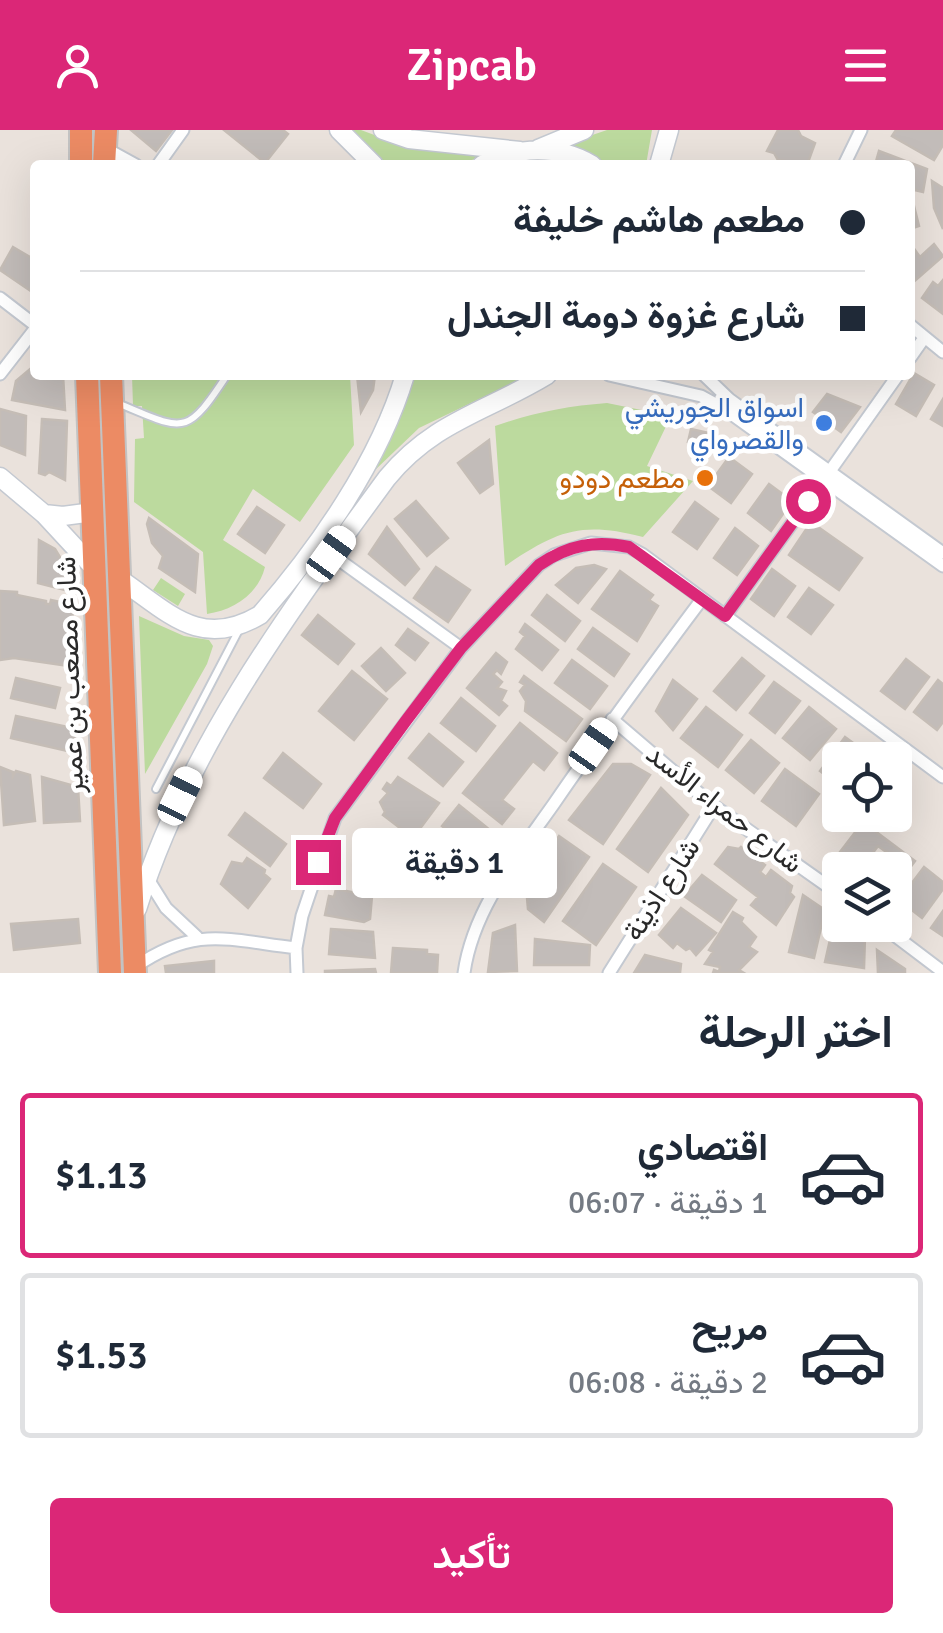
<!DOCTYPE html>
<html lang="ar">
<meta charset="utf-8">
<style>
:root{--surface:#fff;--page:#f2f2f3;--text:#1f2937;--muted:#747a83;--line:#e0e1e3;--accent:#db2777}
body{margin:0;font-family:Signika,Vazirmatn,sans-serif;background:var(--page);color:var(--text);direction:rtl;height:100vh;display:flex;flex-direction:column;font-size:38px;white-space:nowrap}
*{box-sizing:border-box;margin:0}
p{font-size:32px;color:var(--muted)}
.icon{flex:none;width:55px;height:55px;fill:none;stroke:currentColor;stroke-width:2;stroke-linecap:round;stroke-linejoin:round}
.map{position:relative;height:843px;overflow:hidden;direction:ltr}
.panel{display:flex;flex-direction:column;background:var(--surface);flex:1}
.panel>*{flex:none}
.banner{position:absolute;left:30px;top:30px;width:885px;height:220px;border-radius:10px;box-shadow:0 10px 40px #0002;direction:rtl;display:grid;align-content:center;height:220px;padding:0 50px;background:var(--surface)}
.controls{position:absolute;left:822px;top:612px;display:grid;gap:20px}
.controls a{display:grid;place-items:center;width:90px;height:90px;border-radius:10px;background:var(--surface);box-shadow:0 10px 40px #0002;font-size:50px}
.end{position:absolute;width:45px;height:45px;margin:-22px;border:12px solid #db2777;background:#fff;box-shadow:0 0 0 5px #fff}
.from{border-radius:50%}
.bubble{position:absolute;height:70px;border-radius:10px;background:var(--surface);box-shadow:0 10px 40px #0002;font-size:32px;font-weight:600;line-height:70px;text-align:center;direction:rtl}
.car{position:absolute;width:30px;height:60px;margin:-30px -15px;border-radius:12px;box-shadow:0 0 8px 2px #0007;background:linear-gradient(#fff 24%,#345 0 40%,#fff 0 76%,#345 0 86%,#fff 0)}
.banner b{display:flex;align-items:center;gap:35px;height:95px;font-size:38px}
.banner b+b{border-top:2px solid var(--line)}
.banner i{width:25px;height:25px;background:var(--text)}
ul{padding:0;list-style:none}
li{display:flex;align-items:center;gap:30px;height:165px;margin:0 20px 15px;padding:0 30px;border:5px solid var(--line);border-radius:10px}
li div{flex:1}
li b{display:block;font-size:38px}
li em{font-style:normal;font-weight:600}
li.on{border-color:var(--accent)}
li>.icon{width:90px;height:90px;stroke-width:1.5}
h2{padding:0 50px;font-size:45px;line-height:120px}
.action{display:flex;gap:20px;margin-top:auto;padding:20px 50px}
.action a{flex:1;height:115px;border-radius:10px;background:var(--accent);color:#fff;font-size:40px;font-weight:600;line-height:115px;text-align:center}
header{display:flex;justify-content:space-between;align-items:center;height:130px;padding:0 50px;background:var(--accent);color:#fff;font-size:45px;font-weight:600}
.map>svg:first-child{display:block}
</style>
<header><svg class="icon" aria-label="menu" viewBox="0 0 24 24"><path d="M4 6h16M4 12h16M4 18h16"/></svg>Zipcab<svg class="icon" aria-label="person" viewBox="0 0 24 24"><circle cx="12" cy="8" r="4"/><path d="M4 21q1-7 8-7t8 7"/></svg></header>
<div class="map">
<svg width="943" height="843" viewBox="0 0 943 843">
<rect width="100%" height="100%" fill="#eae2dc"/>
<path fill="#bcda9e" d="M 350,0 L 361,0 L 409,18 L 482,24 L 464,35 L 379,35 Z
M 607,0 L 652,0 L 646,35 L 603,35 L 563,15 Z
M 132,245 L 350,245 L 354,315 L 300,392 L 253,359 L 223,410 L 265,437 C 258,465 233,480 207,484 L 203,422 L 134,372 L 135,309 L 144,308 L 142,276 L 133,276 Z
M 412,245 L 516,245 L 525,247 L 419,298 L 374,341 L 398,288 Z
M 607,273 L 671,286 L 647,336 L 693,351 L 643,407 C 580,391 557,401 505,436 L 495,296 C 532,283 567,276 607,273 Z
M 161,448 L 185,464 L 178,476 L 153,460 Z
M 139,486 L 184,506 L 209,510 L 213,516 L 207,534 L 145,644 Z"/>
<path fill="#c2bcb9" stroke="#c5bdb6" stroke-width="2.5" d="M 131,0 L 172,0 L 156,21 Z
M 224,0 L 283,0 L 288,4 L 265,33 Z
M 778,0 L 798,0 L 801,6 L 815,13 L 807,35 L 778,30 L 774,23 L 767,21 Z
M 896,0 L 943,0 L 943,15 L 934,30 L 892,6 Z
M 879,21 L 927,39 L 923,62 L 910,59 L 910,35 L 875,35 Z
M 932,51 L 943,58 L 943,99 L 934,78 Z
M 910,76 L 914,76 L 919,96 L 910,99 Z
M 910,113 L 920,127 L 934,114 L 943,126 L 910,155 Z
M 13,117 L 35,130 L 35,164 L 0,140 Z
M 943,150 L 943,184 L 922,168 L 933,152 L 938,156 Z
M 35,235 L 35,245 L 63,245 L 65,280 L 12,270 L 16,251 Z
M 914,243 L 934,255 L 916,286 L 896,274 Z
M 357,245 L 375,245 L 373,260 L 361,282 Z
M 827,264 L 860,277 L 841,302 L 813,282 Z
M 943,269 L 943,296 L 931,289 Z
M 0,279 L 26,286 L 25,325 L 0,315 Z
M 42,289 L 67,291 L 65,350 L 49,342 L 45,345 L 39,343 Z
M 691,299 L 717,305 L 713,318 L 688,312 Z
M 489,310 L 493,354 L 480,363 L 458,333 Z
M 729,327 L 752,344 L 731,373 L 708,356 Z
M 769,354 L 792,371 L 771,401 L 748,383 Z
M 416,371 L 448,408 L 427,426 L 395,389 Z
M 695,372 L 718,389 L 697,419 L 673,402 Z
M 257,377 L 284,395 L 265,423 L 238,404 Z
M 149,388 L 198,424 L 195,462 L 159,438 L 163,426 L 152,413 L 147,394 Z
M 811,392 L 862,428 L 839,460 L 789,425 Z
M 387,397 L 419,439 L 405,455 L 369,424 Z
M 735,398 L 758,416 L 737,445 L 714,428 Z
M 39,410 L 55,419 L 66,437 L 65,441 L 69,443 L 66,449 L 72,450 L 69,461 L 38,453 Z
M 594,435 L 606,439 L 578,473 L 556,455 L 576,438 Z
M 436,437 L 470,460 L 448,492 L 414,468 Z
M 772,439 L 795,456 L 774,486 L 751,469 Z
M 620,441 L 653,465 L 649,470 L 658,476 L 637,511 L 592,479 Z
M 809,458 L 833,475 L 811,504 L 788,487 Z
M 0,461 L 17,462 L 17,465 L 46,471 L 46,474 L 50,474 L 51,470 L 74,475 L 71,496 L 66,496 L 67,502 L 72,503 L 69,536 L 14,528 L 0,530 Z
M 547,465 L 580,491 L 565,511 L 532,485 Z
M 318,485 L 354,514 L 338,534 L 302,505 Z
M 525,494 L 558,520 L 542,540 L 516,519 L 525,506 L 520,502 Z
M 593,498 L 629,524 L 614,546 L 578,519 Z
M 408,499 L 428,513 L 415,530 L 396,515 Z
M 381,518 L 405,543 L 386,561 L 362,536 Z
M 496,523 L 507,532 L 501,544 L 497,540 L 493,544 L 502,552 L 497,558 L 506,561 L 501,571 L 507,576 L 499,585 L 467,558 Z
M 742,528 L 764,546 L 736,580 L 714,561 Z
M 906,529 L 929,547 L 905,579 L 881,561 Z
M 572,530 L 607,556 L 590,579 L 555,553 Z
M 352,541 L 387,569 L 354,610 L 319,581 Z
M 524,546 L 582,589 L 566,611 L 525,581 L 526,571 L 520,561 L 525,555 L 520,552 Z
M 16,548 L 60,558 L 55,578 L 11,568 Z
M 673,550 L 697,569 L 673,600 L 656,581 Z
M 938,550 L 943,554 L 943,592 L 937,600 L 914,582 Z
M 774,552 L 800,571 L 775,603 L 750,583 Z
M 461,568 L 495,596 L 476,621 L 441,593 Z
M 706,577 L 742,605 L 718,637 L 681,608 Z
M 809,577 L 836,599 L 810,630 L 783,608 Z
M 16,586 L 77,599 L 72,622 L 11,608 Z
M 520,593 L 557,623 L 544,640 L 533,631 L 502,670 L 514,679 L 502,694 L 463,663 Z
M 429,604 L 463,632 L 443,656 L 409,628 Z
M 845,607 L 871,626 L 868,630 L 840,630 L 840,656 L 820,641 Z
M 751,610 L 779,633 L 754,663 L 726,640 Z
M 283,623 L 321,654 L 303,678 L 264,648 Z
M 613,634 L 631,634 L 650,645 L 603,714 L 569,690 Z
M 0,637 L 13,642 L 13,646 L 16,641 L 30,645 L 35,691 L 4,695 Z
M 785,639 L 819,664 L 796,696 L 762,671 Z
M 895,644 L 909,653 L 895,674 Z
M 42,647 L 78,657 L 80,691 L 44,693 Z
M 398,647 L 439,673 L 413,708 L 383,685 L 385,682 L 380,672 L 388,663 L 383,659 L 387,653 L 391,656 Z
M 661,658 L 688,685 L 648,742 L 617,719 Z
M 459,675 L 496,705 L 479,726 L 442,696 Z
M 245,683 L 286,714 L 270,736 L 229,705 Z
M 863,692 L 915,731 L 895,758 L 895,740 L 877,740 L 889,724 L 878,716 L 860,740 L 837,726 Z
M 559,706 L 589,727 L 544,792 L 528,779 L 526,756 Z
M 426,713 L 472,739 L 461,764 L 413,741 Z
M 728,717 L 739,719 L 741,717 L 765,735 L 760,742 L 766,747 L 771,740 L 792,756 L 790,763 L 794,767 L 776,795 L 751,775 L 758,767 L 715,734 Z
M 247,728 L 265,740 L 264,744 L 270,749 L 248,778 L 221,754 L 232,732 L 243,734 Z
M 603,734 L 636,757 L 596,815 L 563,791 Z
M 924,737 L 943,752 L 943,759 L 922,788 L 899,770 Z
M 702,745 L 736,770 L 721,792 L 684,766 Z
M 336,759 L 372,766 L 370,789 L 364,792 L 325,785 L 329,766 L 334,767 Z
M 803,765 L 825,780 L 814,828 L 789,822 Z
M 681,778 L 716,803 L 696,825 L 690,818 L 686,820 L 677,813 L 673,818 L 659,805 Z
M 943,781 L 943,806 L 931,798 Z
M 733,782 L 743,788 L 741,792 L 756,807 L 749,817 L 757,822 L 739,840 L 744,843 L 713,843 L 714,840 L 719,842 L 720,837 L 705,834 L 713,822 L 709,820 Z
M 78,789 L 80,813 L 14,820 L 11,794 Z
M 834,792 L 847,795 L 847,799 L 853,800 L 852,803 L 865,806 L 864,838 L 825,832 Z
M 515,795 L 517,841 L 488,842 L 493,803 Z
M 331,799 L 373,802 L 375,828 L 329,824 Z
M 535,809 L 590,815 L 589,835 L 534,835 Z
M 393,818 L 427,820 L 427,824 L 438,825 L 437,843 L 391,843 Z
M 877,820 L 905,839 L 905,843 L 878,843 Z
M 645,825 L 681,834 L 680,843 L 634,843 Z
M 214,831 L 214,843 L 166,843 L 165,836 Z
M 375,839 L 376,843 L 325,843 L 325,841 Z"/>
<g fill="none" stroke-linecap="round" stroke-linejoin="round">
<g stroke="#c4c9d1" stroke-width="10">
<path id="lane" d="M 117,273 C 184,300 185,309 227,245
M 156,659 L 240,498"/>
</g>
<g stroke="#c4c9d1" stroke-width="15">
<path id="street" d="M 105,18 L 136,35
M 158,35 L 183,0
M 844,35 L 861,0
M 0,168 L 35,195
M 910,195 L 943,222
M 910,228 L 924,208
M 0,244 L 35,199
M 609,245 L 701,266 L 723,278 L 943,436
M 704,245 L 729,269 L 943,423
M 830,341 L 898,245
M 331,424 L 461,518
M 725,486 L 824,349
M 612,589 L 714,676 L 840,765
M 146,746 L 166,778 L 197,807
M 881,795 L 943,842
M 135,837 C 196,795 227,810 296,818
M 297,843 L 296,818 L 302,786 L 335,688 L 461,518 L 539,435 L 554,425 L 591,413 L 629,417 L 642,424 L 943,647
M 464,843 C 473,779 517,726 553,675 C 601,605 651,537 702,469
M 609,843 L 714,676"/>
</g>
<g stroke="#c4c9d1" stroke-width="21">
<path id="secondary" d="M 339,0 L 374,35
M 383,0 L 409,9 L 520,21
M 538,19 L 584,0
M 482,35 C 516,16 559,15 592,35
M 659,35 L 669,0
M 0,347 L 44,384 L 94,438
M 44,384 L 63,386 L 93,382
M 121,450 C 169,483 201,520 260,485 C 318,419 380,330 405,245
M 137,779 C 187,618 288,483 387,348 C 434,291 486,282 547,245"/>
</g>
<g stroke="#c3c3c3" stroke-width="26">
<path id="highway" d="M 81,0 L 81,35
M 104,35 L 106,0
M 87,245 L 110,843
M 111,245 L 135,843"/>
</g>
<use href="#lane" stroke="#fff" stroke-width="6"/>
<use href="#street" stroke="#fff" stroke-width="11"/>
<use href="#secondary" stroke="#fff" stroke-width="18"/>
<use href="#highway" stroke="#ec8b64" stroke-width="22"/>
</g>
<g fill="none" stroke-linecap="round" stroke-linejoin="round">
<path stroke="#db2777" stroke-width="12" d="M 318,732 L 335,688 L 405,592 L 461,518 L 539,435 C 568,415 595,410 629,417 L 725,486 L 808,371"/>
</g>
<circle fill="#3f7fe0" stroke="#fff" stroke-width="4" cx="824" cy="293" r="10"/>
<circle fill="#e8710a" stroke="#fff" stroke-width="4" cx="705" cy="348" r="10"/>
<g text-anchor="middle" stroke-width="9" stroke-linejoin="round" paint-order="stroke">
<g font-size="28" fill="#366cbe" stroke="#fff" text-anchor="end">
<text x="804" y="287">اسواق الجوريشي<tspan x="804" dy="32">والقصرواي</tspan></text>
</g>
<g font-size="28" fill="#c56008" stroke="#fff" text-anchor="end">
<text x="685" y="358">مطعم دودو</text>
</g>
<g font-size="28" fill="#292929" stroke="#fff">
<text transform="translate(69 545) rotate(-92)" y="10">شارع مصعب بن عمير</text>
<text transform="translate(725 678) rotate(38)" y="10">شارع حمراء الأسد</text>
<text transform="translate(661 759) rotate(-57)" y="10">شارع اذينة</text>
</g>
</g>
</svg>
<div class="controls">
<a><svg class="icon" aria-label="locate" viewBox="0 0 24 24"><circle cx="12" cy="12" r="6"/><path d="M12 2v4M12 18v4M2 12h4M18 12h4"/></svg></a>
<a><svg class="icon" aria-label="layers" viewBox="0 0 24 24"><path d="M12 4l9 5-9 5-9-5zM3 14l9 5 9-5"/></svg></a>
</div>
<i class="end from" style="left:808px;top:371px"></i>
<i class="end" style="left:318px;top:732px"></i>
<div class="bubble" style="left:352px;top:698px;width:205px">1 دقيقة</div>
<i class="car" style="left:331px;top:424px;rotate:36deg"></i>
<i class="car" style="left:593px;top:616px;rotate:35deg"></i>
<i class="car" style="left:180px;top:666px;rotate:26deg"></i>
<div class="banner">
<b><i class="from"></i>مطعم هاشم خليفة</b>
<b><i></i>شارع غزوة دومة الجندل</b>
</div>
</div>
<section class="panel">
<h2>اختر الرحلة</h2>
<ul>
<li class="on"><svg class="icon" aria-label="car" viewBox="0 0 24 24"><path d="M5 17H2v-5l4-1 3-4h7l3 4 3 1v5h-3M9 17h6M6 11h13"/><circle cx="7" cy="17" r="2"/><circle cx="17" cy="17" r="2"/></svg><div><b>اقتصادي</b><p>1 دقيقة · 06:07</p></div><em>$1.13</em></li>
<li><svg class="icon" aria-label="car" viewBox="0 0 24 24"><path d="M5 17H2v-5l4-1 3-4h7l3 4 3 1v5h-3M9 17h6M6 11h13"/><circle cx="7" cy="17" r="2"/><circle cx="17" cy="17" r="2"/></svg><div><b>مريح</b><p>2 دقيقة · 06:08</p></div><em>$1.53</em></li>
</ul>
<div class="action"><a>تأكيد</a></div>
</section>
